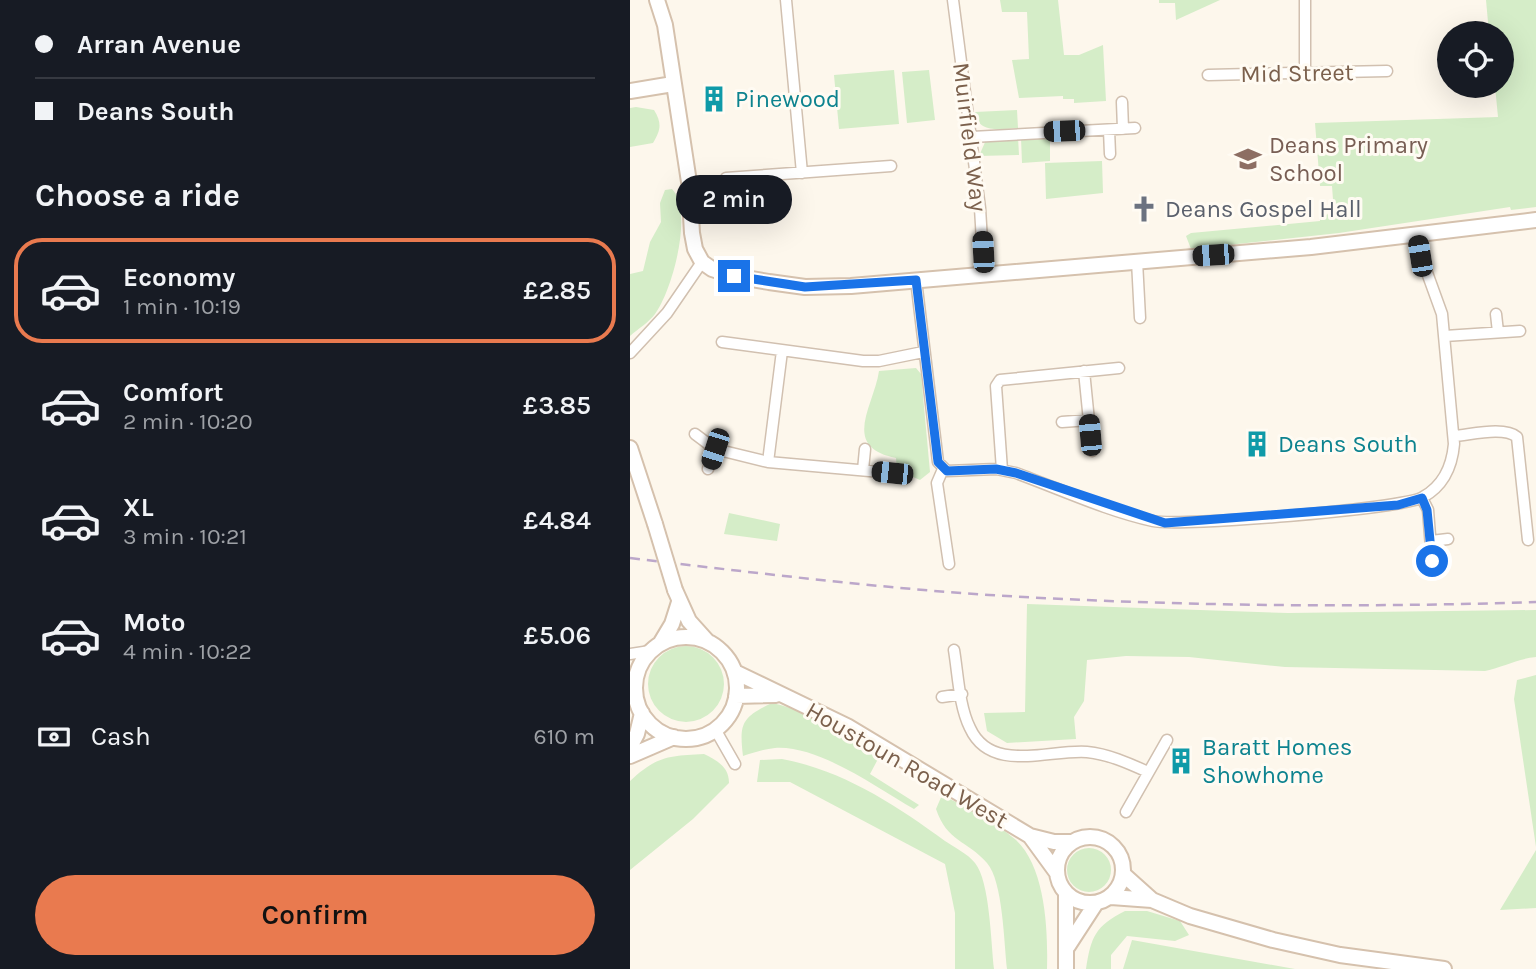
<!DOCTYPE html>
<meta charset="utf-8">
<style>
:root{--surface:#171b24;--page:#20242c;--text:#f1f3f6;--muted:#9ea1a6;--line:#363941;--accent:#e97a4f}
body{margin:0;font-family:Karla,sans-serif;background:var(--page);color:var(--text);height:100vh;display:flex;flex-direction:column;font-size:26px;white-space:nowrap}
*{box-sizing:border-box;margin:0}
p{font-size:23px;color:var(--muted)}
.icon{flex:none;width:38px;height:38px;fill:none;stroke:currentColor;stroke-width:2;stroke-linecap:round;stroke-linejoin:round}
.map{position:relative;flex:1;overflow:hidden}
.sheet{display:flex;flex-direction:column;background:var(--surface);width:630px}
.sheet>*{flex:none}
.banner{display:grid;align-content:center;height:154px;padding:0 35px;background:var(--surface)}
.controls{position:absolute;left:807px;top:21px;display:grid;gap:14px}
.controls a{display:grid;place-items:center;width:77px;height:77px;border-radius:50%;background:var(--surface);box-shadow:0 7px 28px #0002;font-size:35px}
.end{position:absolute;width:32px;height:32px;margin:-16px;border:9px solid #1a73e8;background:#fff;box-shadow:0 0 0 4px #fff}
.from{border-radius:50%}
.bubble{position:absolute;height:49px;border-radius:24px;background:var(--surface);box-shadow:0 7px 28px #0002;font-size:23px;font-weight:600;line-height:49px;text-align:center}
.car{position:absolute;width:21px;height:42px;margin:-21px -10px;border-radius:9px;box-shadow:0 0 5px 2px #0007;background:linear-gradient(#222 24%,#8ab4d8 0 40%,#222 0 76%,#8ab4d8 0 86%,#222 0)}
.banner b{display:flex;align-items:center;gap:24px;height:66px;font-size:26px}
.banner b+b{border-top:2px solid var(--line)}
.banner i{width:18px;height:18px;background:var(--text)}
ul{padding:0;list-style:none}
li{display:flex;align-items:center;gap:21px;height:105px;margin:0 14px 10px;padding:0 21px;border:4px solid transparent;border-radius:28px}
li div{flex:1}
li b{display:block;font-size:26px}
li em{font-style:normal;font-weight:600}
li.selected{border-color:var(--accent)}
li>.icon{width:63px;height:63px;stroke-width:1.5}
h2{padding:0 35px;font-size:32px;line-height:84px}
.pay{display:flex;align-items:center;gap:18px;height:77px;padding:0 35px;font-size:26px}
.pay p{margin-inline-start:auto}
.button{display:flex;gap:14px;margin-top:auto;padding:14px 35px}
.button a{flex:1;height:80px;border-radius:42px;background:var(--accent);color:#111;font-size:28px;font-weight:600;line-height:80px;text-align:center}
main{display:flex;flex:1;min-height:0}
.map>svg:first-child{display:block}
</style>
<main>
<section class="sheet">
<div class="banner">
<b><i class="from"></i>Arran Avenue</b>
<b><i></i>Deans South</b>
</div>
<h2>Choose a ride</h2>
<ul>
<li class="selected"><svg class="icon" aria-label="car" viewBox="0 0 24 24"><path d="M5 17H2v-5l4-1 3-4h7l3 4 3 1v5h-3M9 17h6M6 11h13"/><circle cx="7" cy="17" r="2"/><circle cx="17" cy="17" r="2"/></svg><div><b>Economy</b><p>1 min · 10:19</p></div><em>£2.85</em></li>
<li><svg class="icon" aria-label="car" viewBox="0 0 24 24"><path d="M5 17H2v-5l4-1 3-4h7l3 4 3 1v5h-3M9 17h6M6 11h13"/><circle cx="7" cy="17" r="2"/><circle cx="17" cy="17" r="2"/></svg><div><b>Comfort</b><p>2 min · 10:20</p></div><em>£3.85</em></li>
<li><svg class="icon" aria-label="car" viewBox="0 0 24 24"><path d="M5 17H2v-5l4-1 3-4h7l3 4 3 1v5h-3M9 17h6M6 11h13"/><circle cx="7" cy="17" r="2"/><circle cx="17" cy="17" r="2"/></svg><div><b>XL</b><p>3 min · 10:21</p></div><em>£4.84</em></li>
<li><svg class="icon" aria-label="car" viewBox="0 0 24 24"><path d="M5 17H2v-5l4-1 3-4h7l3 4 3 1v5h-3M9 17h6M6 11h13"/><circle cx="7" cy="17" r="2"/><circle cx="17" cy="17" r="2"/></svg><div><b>Moto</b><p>4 min · 10:22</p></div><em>£5.06</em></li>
</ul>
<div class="pay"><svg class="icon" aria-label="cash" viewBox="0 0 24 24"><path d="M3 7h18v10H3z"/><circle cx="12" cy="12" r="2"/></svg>Cash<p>610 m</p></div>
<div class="button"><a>Confirm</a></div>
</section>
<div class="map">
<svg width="906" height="969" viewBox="0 0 906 969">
<rect width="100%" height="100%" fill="#fdf7ec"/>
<path fill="#d5edc8" d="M 370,0 L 428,0 L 434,55 L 449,55 L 473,45 L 476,101 L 444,103 L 444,99 L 433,99 L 433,96 L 389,98 L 382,60 L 399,59 L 397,12 L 372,12 Z
M 529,0 L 590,0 L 546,20 L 545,3 L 529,3 Z
M 856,0 L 906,0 L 906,207 L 881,210 L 880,207 L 709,233 L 561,249 L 556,236 L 561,233 L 690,221 L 690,216 L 704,213 L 702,186 L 690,186 L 685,123 L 868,117 L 865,86 L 872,86 L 872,33 L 859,33 Z
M 264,70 L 269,124 L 209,129 L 204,75 Z
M 299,70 L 305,120 L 277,123 L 272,72 Z
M 6,107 L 24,110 C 32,123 31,130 23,143 L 0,147 L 0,108 Z
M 387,110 L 388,128 C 370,129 348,134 345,112 Z
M 420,136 L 420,161 L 392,163 L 391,138 Z
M 388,137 L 389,155 L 349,156 L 356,140 Z
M 472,161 L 473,193 L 416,199 L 415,163 Z
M 42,189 C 64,212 42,291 25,314 C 19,322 8,329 0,336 L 0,274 L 13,271 L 20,242 L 31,222 L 30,203 L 35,190 Z
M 286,368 L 291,374 L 300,472 L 290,480 L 267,470 L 266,458 C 210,447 244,406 249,371 Z
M 99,513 L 150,524 L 147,541 L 94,534 Z
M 397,604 L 658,613 L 906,610 L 906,657 C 887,659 873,667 855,671 L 655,667 L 559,657 L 496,656 L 457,660 L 454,701 L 444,717 L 446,739 L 377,743 L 357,731 L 354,713 L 395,712 Z
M18 684a38 38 0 1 1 76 0a38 38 0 1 1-76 0Z
M 906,675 L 906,847 L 884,699 L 887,680 Z
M 142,703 C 183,712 214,734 248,759 L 240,774 L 289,805 L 284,809 C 247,788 189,745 145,748 C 134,749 123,753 113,756 C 109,723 112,717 142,703 Z
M 74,754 C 88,761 99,767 99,783 L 63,819 L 0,870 L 0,781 C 27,756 38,756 74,754 Z
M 152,759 C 212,770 266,805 315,841 C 324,847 338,854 345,863 C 360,881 361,944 364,969 L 325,969 L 325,913 L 315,864 L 160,782 L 127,782 L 130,760 Z
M 312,795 C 338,808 364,821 386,840 C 416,868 418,932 417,969 L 377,969 C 374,944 373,881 357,863 C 337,840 317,842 306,809 Z
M437 870a22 22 0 1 1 44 0a22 22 0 1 1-44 0Z
M 906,850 L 906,908 L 870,910 Z
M 495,911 L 517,911 L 550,921 L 559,935 L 545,941 L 497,936 L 481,955 L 481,969 L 456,969 C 461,937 465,926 495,911 Z
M 502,940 L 665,969 L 493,969 Z"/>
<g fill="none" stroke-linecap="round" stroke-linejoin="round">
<g stroke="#d1c0b0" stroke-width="13">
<path id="street" d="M 156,0 L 172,173
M 323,0 L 350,208 L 354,274
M 675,0 L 675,73
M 578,75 L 757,71
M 492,102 L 493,129
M 479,130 L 480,154
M 342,137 L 505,128
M 96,178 L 261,166
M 507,261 L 510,318
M 286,280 L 308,462 L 317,471 L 366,469 L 386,473 C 430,489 477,511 523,521 C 549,527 773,509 793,497 C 813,486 822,467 824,444 L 812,314 L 791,256 L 787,236
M 866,314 L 868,332
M 815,336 L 890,331
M 92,342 L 233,361 L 249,361 L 293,352
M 152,351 L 138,462 L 262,473
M 0,353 L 37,313 L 72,262
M 454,371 L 462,451
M 432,422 L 459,420
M 65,434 L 85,449 L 138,462
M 824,436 C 840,435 874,426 887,437 L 898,540
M 78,469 L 85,449
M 313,469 L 307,483 L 319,564
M 233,470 L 235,449
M 372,470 L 366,386 L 370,380 L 489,368
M 792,498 L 798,510 L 802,561
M 801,541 L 818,539
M 324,650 C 328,674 329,706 340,728 C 361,774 419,749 457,752 C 478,754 498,763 518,772
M 0,654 L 20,651
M 0,678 L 5,684
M 312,697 L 332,694
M 85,729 L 105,764
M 496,812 L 537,740"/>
</g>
<g stroke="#d5c1ad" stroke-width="18">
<path id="secondary" d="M 27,0 L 35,25 L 59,182 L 62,233 L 65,249 L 72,262 L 82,269 L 104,276 L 139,282 L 175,287 L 221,286 L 681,247 L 906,220
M 0,91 L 43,84
M 0,448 L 25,524
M 45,590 L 59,621 L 77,641
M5 688a51 51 0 1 1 102 0a51 51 0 1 1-102 0Z
M 30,644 L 42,624 L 49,602
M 105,672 L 217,726 L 400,836 L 424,842 L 441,842
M 106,696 L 146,695
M 0,747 L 7,734 L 12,713
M 0,756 L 44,737
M 400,836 L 427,873
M427 870a33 33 0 1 1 66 0a33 33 0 1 1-66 0Z
M 493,874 L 522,900
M 481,897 L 522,900 L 560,916 L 643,940 L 710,955 L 814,969
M 438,946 L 466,903
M 436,969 L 436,893"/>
</g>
<use href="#street" stroke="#fff" stroke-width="10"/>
<use href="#secondary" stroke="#fff" stroke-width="14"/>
<path stroke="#bca7ca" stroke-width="2.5" stroke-dasharray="10 7" stroke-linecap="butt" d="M 0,558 C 119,572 239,587 359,595 C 541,606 724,608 906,602"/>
<g stroke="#d5c1ad" stroke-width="18" stroke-linecap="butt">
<path id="secondary-bridge" d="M 25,524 L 45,590"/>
</g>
<use href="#secondary-bridge" stroke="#fff" stroke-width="14"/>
</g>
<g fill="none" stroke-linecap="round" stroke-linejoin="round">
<path stroke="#1a73e8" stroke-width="9" d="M 104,276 L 175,287 L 286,280 L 308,462 L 317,471 L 366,469 L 386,473 L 535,523 L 768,505 L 792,498 L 797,510 L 802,561"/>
</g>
<defs>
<g id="building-bare" transform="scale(2.1)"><path d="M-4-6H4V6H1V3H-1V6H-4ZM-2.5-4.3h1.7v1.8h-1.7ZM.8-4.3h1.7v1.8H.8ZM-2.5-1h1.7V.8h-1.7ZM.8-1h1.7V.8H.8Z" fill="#0f9aa8" stroke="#fffbf3" stroke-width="2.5" paint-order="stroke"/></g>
<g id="school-bare" transform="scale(2.1)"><path d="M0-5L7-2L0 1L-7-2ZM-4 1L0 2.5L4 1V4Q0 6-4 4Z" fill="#8d6e63" stroke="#fffbf3" stroke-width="2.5" paint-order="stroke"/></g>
<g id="church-bare" transform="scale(2.1)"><path d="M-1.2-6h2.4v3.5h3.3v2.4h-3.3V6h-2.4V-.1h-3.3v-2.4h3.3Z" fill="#6b7280" stroke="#fffbf3" stroke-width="2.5" paint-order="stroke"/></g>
</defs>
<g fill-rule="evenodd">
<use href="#building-bare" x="84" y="99"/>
<use href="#school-bare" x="618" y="159"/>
<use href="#church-bare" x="514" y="209"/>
<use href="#building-bare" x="627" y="444"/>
<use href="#building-bare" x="551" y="761"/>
</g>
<g text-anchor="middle" stroke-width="6" stroke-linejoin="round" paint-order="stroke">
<g font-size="24" fill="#7b604c" stroke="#fffbf3">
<text transform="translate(667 73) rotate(-1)" y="8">Mid Street</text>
<text transform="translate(340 137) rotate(83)" y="8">Muirfield Way</text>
<text transform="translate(277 765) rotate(30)" y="8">Houstoun Road West</text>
</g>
<g font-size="24" fill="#0d838f" stroke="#fffbf3" text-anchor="start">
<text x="105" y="107">Pinewood</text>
<text x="648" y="452">Deans South</text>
<text x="572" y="755">Baratt Homes<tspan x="572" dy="28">Showhome</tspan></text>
</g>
<g font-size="24" fill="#785e54" stroke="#fffbf3" text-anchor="start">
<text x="639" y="153">Deans Primary<tspan x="639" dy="28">School</tspan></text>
</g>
<g font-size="24" fill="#5b616d" stroke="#fffbf3" text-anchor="start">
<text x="535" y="217">Deans Gospel Hall</text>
</g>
</g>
</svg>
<div class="controls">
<a><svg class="icon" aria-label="locate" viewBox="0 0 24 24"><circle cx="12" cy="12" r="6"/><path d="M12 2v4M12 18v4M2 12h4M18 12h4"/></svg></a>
</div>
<i class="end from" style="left:802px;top:561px"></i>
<i class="end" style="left:104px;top:276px"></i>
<div class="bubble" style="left:46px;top:175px;width:116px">2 min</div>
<i class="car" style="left:434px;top:131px;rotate:268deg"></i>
<i class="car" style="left:353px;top:252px;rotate:357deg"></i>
<i class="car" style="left:583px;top:255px;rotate:266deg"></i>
<i class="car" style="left:790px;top:256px;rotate:351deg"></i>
<i class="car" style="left:460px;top:435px;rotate:355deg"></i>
<i class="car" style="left:85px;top:449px;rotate:198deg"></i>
<i class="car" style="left:262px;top:473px;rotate:276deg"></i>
</div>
</main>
